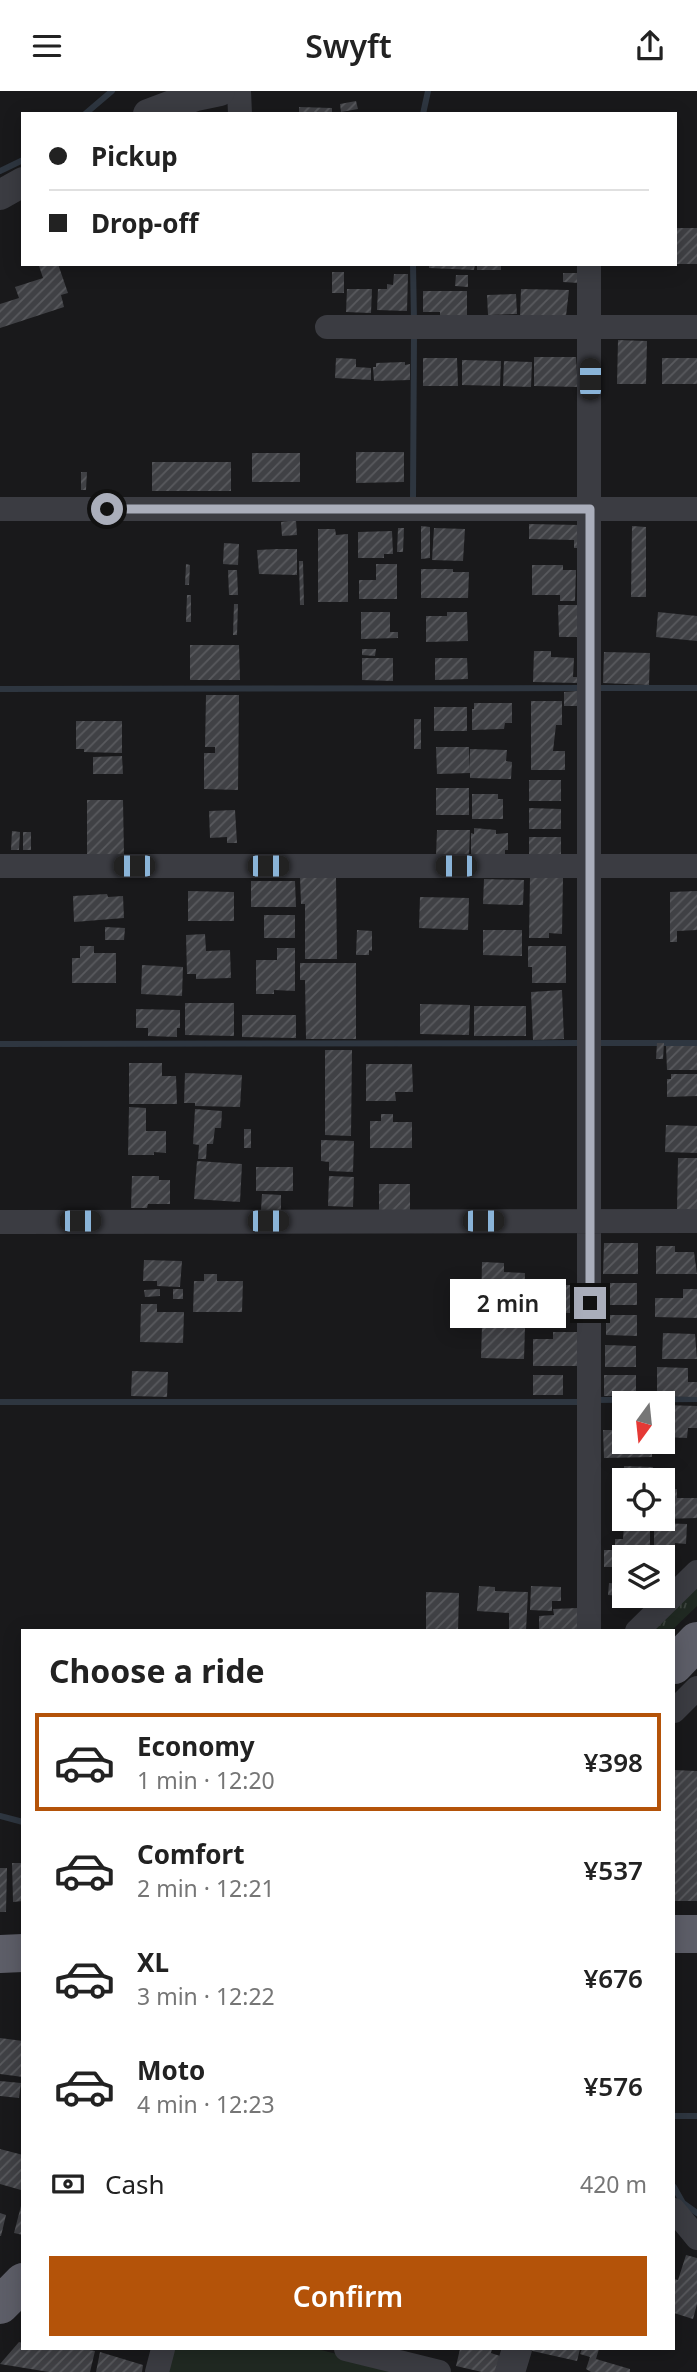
<!DOCTYPE html>
<meta charset="utf-8">
<style>
:root{--surface:#fff;--page:#f6f6f6;--text:#222;--muted:#767676;--line:#e0e0e0;--accent:#b45309}
body{margin:0;font-family:"Noto Sans",sans-serif;background:var(--page);color:var(--text);height:100vh;display:flex;flex-direction:column;font-size:26px;white-space:nowrap}
*{box-sizing:border-box;margin:0}
p{font-size:23px;color:var(--muted)}
.icon{flex:none;width:38px;height:38px;fill:none;stroke:currentColor;stroke-width:2;stroke-linecap:round;stroke-linejoin:round}
.map{position:relative;flex:1;overflow:hidden}
.panel{position:absolute;left:21px;top:1538px;width:654px;height:721px;display:flex;flex-direction:column;background:var(--surface);border-radius:0px;box-shadow:0 4px 18px #0003}
.panel>*{flex:none}
.guide{position:absolute;left:21px;top:21px;width:656px;height:154px;border-radius:0px;box-shadow:0 4px 18px #0003;display:grid;align-content:center;height:154px;padding:0 28px;background:var(--surface)}
.needle{width:46px;rotate:195deg}
.controls{position:absolute;left:612px;top:1300px;display:grid;gap:14px}
.controls a{display:grid;place-items:center;width:63px;height:63px;border-radius:0px;background:var(--surface);box-shadow:0 4px 18px #0003;font-size:35px}
.end{position:absolute;width:32px;height:32px;margin:-16px;border:9px solid #aaaebb;background:#111;box-shadow:0 0 0 4px #111}
.from{border-radius:50%}
.bubble{position:absolute;height:49px;border-radius:0px;background:var(--surface);box-shadow:0 4px 18px #0003;font-size:23px;font-weight:600;line-height:49px;text-align:center}
.car{position:absolute;width:21px;height:42px;margin:-21px -10px;border-radius:9px;box-shadow:0 0 5px 2px #0007;background:linear-gradient(#222 24%,#8ab4d8 0 40%,#222 0 76%,#8ab4d8 0 86%,#222 0)}
.guide b{display:flex;align-items:center;gap:24px;height:66px;font-size:26px}
.guide b+b{border-top:2px solid var(--line)}
.guide i{width:18px;height:18px;background:var(--text)}
ul{padding:0;list-style:none}
li{display:flex;align-items:center;gap:21px;height:98px;margin:0 14px 10px;padding:0 14px;border:4px solid transparent;border-radius:0px}
li div{flex:1}
li b{display:block;font-size:26px}
li em{font-style:normal;font-weight:600}
li.on{border-color:var(--accent)}
li>.icon{width:63px;height:63px;stroke-width:1.5}
h2{padding:0 28px;font-size:32px;line-height:84px}
.pay{display:flex;align-items:center;gap:18px;height:77px;padding:0 28px;font-size:26px}
.pay p{margin-inline-start:auto}
.button{display:flex;gap:14px;margin-top:auto;padding:14px 28px}
.button a{flex:1;height:80px;border-radius:0px;background:var(--accent);color:#fff;font-size:28px;font-weight:600;line-height:80px;text-align:center}
header{display:flex;justify-content:space-between;align-items:center;height:91px;padding:0 28px;background:var(--surface);font-size:32px;font-weight:600}
.map>svg:first-child{display:block}
</style>
<header><svg class="icon" aria-label="menu" viewBox="0 0 24 24"><path d="M4 6h16M4 12h16M4 18h16"/></svg>Swyft<svg class="icon" aria-label="share" viewBox="0 0 24 24"><path d="M12 15V3M7 8l5-5 5 5M5 13v7h14v-7"/></svg></header>
<div class="map">
<svg width="697" height="2281" viewBox="0 0 697 2281">
<defs>
<pattern id="grass-tufts" width="24" height="20" patternUnits="userSpaceOnUse" patternTransform="scale(1.75)"><rect width="24" height="20" fill="#202922"/><path d="M3 7l-1-3M5 7V3M7 7l1-3M15 17l-1-3M17 17v-4M19 17l1-3" fill="none" stroke="#3e4640"/></pattern>
<pattern id="building-hatch" width="6" height="6" patternUnits="userSpaceOnUse" patternTransform="scale(1.75)"><rect width="6" height="6" fill="#404145"/><path d="M-1 1l2-2M0 6l6-6M5 7l2-2" fill="none" stroke="#595a5e"/></pattern>
</defs>
<rect width="100%" height="100%" fill="#19191b"/>
<path fill="url(#grass-tufts)" d="M 697,1495 L 697,1515 L 671,1540 L 651,1540 Z"/>
<path fill="#202922" d="M 171,2258 L 317,2258 L 409,2281 L 165,2281 Z"/>
<g fill="none" stroke-linecap="round" stroke-linejoin="round">
<path stroke="#2e3640" stroke-width="6" d="M 85,23 L 112,0
M 423,23 L 428,0
M 0,80 L 23,69
M 413,173 L 414,231
M 413,407 L 414,242
M 594,597 L 697,597
M 0,598 L 583,597
M 594,952 L 697,952
M 0,953 L 583,952
M 594,1309 L 697,1308
M 0,1311 L 583,1311
M 0,1725 L 23,1731
M 674,2025 L 697,2025
M 674,2096 L 683,2112 L 697,2122"/>
</g>
<path fill="url(#building-hatch)" d="M 356,10 L 358,18 L 341,21 L 340,13 Z
M 299,16 L 332,17 L 332,23 L 299,23 Z
M 676,137 L 697,137 L 697,173 L 676,173 Z
M 45,173 L 58,173 L 68,202 L 61,204 L 64,216 L 0,237 L 0,213 L 19,207 L 15,196 L 43,187 L 39,175 Z
M 429,173 L 475,173 L 474,179 L 429,177 Z
M 477,173 L 501,173 L 501,179 L 477,179 Z
M 332,181 L 344,181 L 344,202 L 332,202 Z
M 563,182 L 579,182 L 579,192 L 563,191 Z
M 394,183 L 408,183 L 407,220 L 377,219 L 378,198 L 387,198 L 387,193 L 393,194 Z
M 456,184 L 468,184 L 468,196 L 455,195 Z
M 347,198 L 372,198 L 371,222 L 346,221 Z
M 521,198 L 569,199 L 566,225 L 520,224 Z
M 423,200 L 467,200 L 467,224 L 440,225 L 440,221 L 423,221 Z
M 516,203 L 517,223 L 488,224 L 487,204 Z
M 618,249 L 647,250 L 646,293 L 617,293 Z
M 534,266 L 576,266 L 578,296 L 534,295 Z
M 336,267 L 356,268 L 356,276 L 371,277 L 371,289 L 335,287 Z
M 423,267 L 457,267 L 458,295 L 423,295 Z
M 662,267 L 697,267 L 697,293 L 662,293 Z
M 462,269 L 501,270 L 500,295 L 462,294 Z
M 504,270 L 532,271 L 531,296 L 503,295 Z
M 405,271 L 405,274 L 410,273 L 410,289 L 374,290 L 373,276 L 376,276 L 376,272 Z
M 356,361 L 404,361 L 404,391 L 356,392 Z
M 252,362 L 300,362 L 300,391 L 252,391 Z
M 152,371 L 231,371 L 231,400 L 152,400 Z
M 81,381 L 87,381 L 86,399 L 81,399 Z
M 296,429 L 297,444 L 282,445 L 281,431 Z
M 529,433 L 579,434 L 579,457 L 574,457 L 574,449 L 529,448 Z
M 421,435 L 430,436 L 430,467 L 421,468 Z
M 632,435 L 646,436 L 646,506 L 631,506 Z
M 398,437 L 404,437 L 403,461 L 397,461 Z
M 434,437 L 465,438 L 463,470 L 432,469 Z
M 318,438 L 335,438 L 336,444 L 348,443 L 348,511 L 318,511 Z
M 392,440 L 393,463 L 384,463 L 384,467 L 358,467 L 358,441 Z
M 224,452 L 239,453 L 238,474 L 223,473 Z
M 277,458 L 297,458 L 297,484 L 259,483 L 257,459 Z
M 299,470 L 303,470 L 304,514 L 300,514 Z
M 186,473 L 190,474 L 189,494 L 185,494 Z
M 376,473 L 397,473 L 397,508 L 359,508 L 359,489 L 376,489 Z
M 532,474 L 563,474 L 563,479 L 576,479 L 575,510 L 560,510 L 560,504 L 532,504 Z
M 421,478 L 453,478 L 453,481 L 469,481 L 468,507 L 421,507 Z
M 228,479 L 237,479 L 238,504 L 229,504 Z
M 187,504 L 191,504 L 191,531 L 186,531 Z
M 234,513 L 238,513 L 237,544 L 233,544 Z
M 558,514 L 578,514 L 578,546 L 559,546 Z
M 361,521 L 390,521 L 390,541 L 398,541 L 398,547 L 361,548 Z
M 447,521 L 467,521 L 468,550 L 426,551 L 426,525 L 447,525 Z
M 658,521 L 697,525 L 697,550 L 656,546 Z
M 190,554 L 239,554 L 240,589 L 190,589 Z
M 362,558 L 376,558 L 375,565 L 362,564 Z
M 534,560 L 551,560 L 551,566 L 574,567 L 573,586 L 578,586 L 578,592 L 533,591 Z
M 604,561 L 650,562 L 649,594 L 603,592 Z
M 362,567 L 393,567 L 393,590 L 362,589 Z
M 435,567 L 467,567 L 468,588 L 435,589 Z
M 578,600 L 578,615 L 564,615 L 564,601 Z
M 206,604 L 239,604 L 238,699 L 204,698 L 204,662 L 215,662 L 215,656 L 205,656 Z
M 531,610 L 562,610 L 562,634 L 556,634 L 553,660 L 565,660 L 565,679 L 531,679 Z
M 474,612 L 512,612 L 512,632 L 505,632 L 504,638 L 472,639 L 472,618 L 474,618 Z
M 434,616 L 467,616 L 467,640 L 434,640 Z
M 414,628 L 421,628 L 421,658 L 414,658 Z
M 76,630 L 122,630 L 122,662 L 84,661 L 84,658 L 76,658 Z
M 436,656 L 469,656 L 469,679 L 470,658 L 507,659 L 506,670 L 512,671 L 511,688 L 470,687 L 470,682 L 437,683 Z
M 122,665 L 123,683 L 93,683 L 93,666 Z
M 529,689 L 561,689 L 561,710 L 529,710 Z
M 436,697 L 469,697 L 469,724 L 436,724 Z
M 472,703 L 498,703 L 498,708 L 503,708 L 503,728 L 472,728 Z
M 87,709 L 123,709 L 124,765 L 87,765 Z
M 529,717 L 561,718 L 561,738 L 529,738 Z
M 235,719 L 237,752 L 227,752 L 227,746 L 210,747 L 209,720 Z
M 474,737 L 496,739 L 496,743 L 508,742 L 508,759 L 505,759 L 505,765 L 471,765 L 471,742 L 474,743 Z
M 437,739 L 470,739 L 469,765 L 436,765 Z
M 12,740 L 20,741 L 19,759 L 11,759 Z
M 23,741 L 31,741 L 31,759 L 23,759 Z
M 529,746 L 561,746 L 561,766 L 529,766 Z
M 300,786 L 336,786 L 337,868 L 305,868 L 305,813 L 301,813 Z
M 530,786 L 563,787 L 562,843 L 549,842 L 549,847 L 529,847 Z
M 484,788 L 524,789 L 523,814 L 483,813 Z
M 251,790 L 295,790 L 296,816 L 251,816 Z
M 188,800 L 234,801 L 234,830 L 188,830 Z
M 697,800 L 697,839 L 677,840 L 677,851 L 670,851 L 670,801 Z
M 107,803 L 108,806 L 123,805 L 124,827 L 74,831 L 73,805 Z
M 420,806 L 469,807 L 468,839 L 419,837 Z
M 264,824 L 295,824 L 295,847 L 264,847 Z
M 105,836 L 125,837 L 124,849 L 105,849 Z
M 357,839 L 372,840 L 372,860 L 369,859 L 369,864 L 356,864 Z
M 483,839 L 522,839 L 522,865 L 483,864 Z
M 205,843 L 206,860 L 230,859 L 231,887 L 196,888 L 196,883 L 187,883 L 186,844 Z
M 80,855 L 94,855 L 94,862 L 116,862 L 116,892 L 72,892 L 72,867 L 80,867 Z
M 528,855 L 566,855 L 566,892 L 532,892 L 532,876 L 528,876 Z
M 277,857 L 295,857 L 295,900 L 274,899 L 274,903 L 256,903 L 256,869 L 277,869 Z
M 300,872 L 356,872 L 356,948 L 306,948 L 305,889 L 300,889 Z
M 142,874 L 183,876 L 182,905 L 141,903 Z
M 562,899 L 564,948 L 533,949 L 531,901 Z
M 185,912 L 234,912 L 234,945 L 185,944 Z
M 420,913 L 470,914 L 469,944 L 420,943 Z
M 474,915 L 526,915 L 526,945 L 474,945 Z
M 136,918 L 180,919 L 180,937 L 177,937 L 177,946 L 148,945 L 148,937 L 136,937 Z
M 242,924 L 296,924 L 296,947 L 242,946 Z
M 657,952 L 664,952 L 663,968 L 656,968 Z
M 666,955 L 697,955 L 697,979 L 667,979 Z
M 325,959 L 352,959 L 351,1045 L 325,1044 Z
M 129,972 L 162,972 L 162,985 L 176,985 L 177,1013 L 129,1013 Z
M 366,973 L 412,973 L 413,1001 L 395,1001 L 396,1010 L 366,1010 Z
M 185,982 L 242,984 L 240,1016 L 195,1015 L 195,1012 L 184,1012 Z
M 671,983 L 697,983 L 697,1005 L 667,1006 L 667,988 L 671,988 Z
M 129,1016 L 146,1017 L 146,1040 L 166,1040 L 166,1062 L 154,1061 L 154,1064 L 128,1064 Z
M 195,1018 L 222,1020 L 221,1037 L 215,1037 L 213,1053 L 207,1053 L 206,1068 L 198,1068 L 199,1054 L 193,1053 Z
M 381,1023 L 393,1023 L 393,1031 L 412,1031 L 412,1057 L 370,1057 L 370,1030 L 381,1030 Z
M 666,1034 L 697,1035 L 697,1062 L 665,1061 Z
M 244,1038 L 251,1038 L 251,1057 L 244,1057 Z
M 321,1049 L 354,1050 L 353,1081 L 329,1080 L 329,1071 L 321,1070 Z
M 678,1067 L 697,1067 L 697,1119 L 677,1118 Z
M 197,1070 L 242,1073 L 240,1111 L 194,1108 Z
M 256,1076 L 293,1076 L 293,1100 L 256,1100 Z
M 132,1085 L 159,1085 L 159,1089 L 170,1089 L 170,1113 L 148,1113 L 147,1117 L 131,1117 Z
M 329,1085 L 354,1086 L 353,1116 L 328,1115 Z
M 379,1093 L 410,1093 L 410,1119 L 379,1119 Z
M 262,1103 L 281,1104 L 281,1120 L 261,1119 Z
M 604,1152 L 638,1152 L 638,1183 L 603,1183 Z
M 656,1155 L 675,1155 L 675,1161 L 694,1161 L 697,1183 L 656,1183 Z
M 144,1169 L 182,1170 L 180,1196 L 157,1195 L 157,1190 L 143,1190 Z
M 482,1171 L 504,1172 L 504,1181 L 525,1182 L 523,1232 L 498,1231 L 499,1218 L 481,1218 Z
M 204,1183 L 217,1183 L 217,1190 L 243,1190 L 242,1221 L 193,1221 L 194,1190 L 204,1190 Z
M 553,1189 L 566,1189 L 566,1194 L 571,1194 L 570,1222 L 532,1221 L 533,1195 L 552,1195 Z
M 605,1192 L 637,1192 L 637,1214 L 605,1214 Z
M 160,1198 L 160,1205 L 145,1206 L 144,1199 Z
M 173,1198 L 183,1198 L 183,1208 L 173,1208 Z
M 683,1198 L 697,1198 L 697,1227 L 655,1226 L 655,1207 L 683,1207 Z
M 141,1213 L 157,1213 L 157,1221 L 184,1221 L 183,1252 L 140,1251 Z
M 606,1224 L 637,1224 L 637,1245 L 606,1244 Z
M 482,1235 L 525,1236 L 524,1268 L 481,1267 Z
M 553,1241 L 577,1241 L 581,1275 L 533,1275 L 533,1248 L 553,1248 Z
M 663,1242 L 695,1243 L 697,1268 L 662,1268 Z
M 605,1254 L 636,1255 L 636,1276 L 605,1276 Z
M 657,1276 L 688,1277 L 688,1291 L 697,1291 L 697,1306 L 657,1305 Z
M 132,1280 L 168,1281 L 167,1306 L 131,1305 Z
M 533,1284 L 563,1284 L 563,1304 L 533,1304 Z
M 604,1284 L 636,1284 L 636,1305 L 604,1305 Z
M 663,1314 L 697,1315 L 697,1337 L 688,1337 L 687,1347 L 663,1346 Z
M 615,1315 L 625,1315 L 625,1324 L 615,1324 Z
M 613,1334 L 625,1334 L 625,1351 L 652,1351 L 652,1366 L 604,1367 L 603,1339 L 613,1339 Z
M 624,1375 L 653,1376 L 652,1390 L 624,1390 Z
M 677,1398 L 677,1407 L 697,1407 L 697,1427 L 663,1428 L 663,1399 Z
M 654,1432 L 687,1433 L 686,1453 L 675,1452 L 675,1458 L 654,1458 Z
M 624,1435 L 650,1435 L 650,1466 L 625,1466 L 625,1476 L 604,1476 L 604,1459 L 615,1459 L 615,1448 L 623,1448 Z
M 609,1492 L 621,1493 L 620,1505 L 608,1504 Z
M 479,1495 L 495,1496 L 495,1500 L 528,1501 L 526,1540 L 509,1540 L 509,1522 L 477,1520 Z
M 531,1495 L 561,1496 L 561,1510 L 552,1510 L 552,1520 L 530,1519 Z
M 426,1501 L 459,1502 L 458,1540 L 426,1540 Z
M 578,1517 L 579,1540 L 539,1540 L 539,1525 L 554,1524 L 553,1518 Z
M 674,1679 L 697,1680 L 697,1810 L 674,1810 Z
M 12,1772 L 23,1772 L 23,1810 L 13,1811 Z
M 0,1777 L 7,1777 L 6,1821 L 0,1821 Z
M 0,1947 L 23,1950 L 23,1986 L 0,1983 Z
M 0,1990 L 21,1992 L 19,2007 L 0,2005 Z
M 0,2058 L 23,2064 L 21,2099 L 0,2093 Z
M 22,2111 L 23,2111 L 23,2144 L 14,2142 Z
M 0,2122 L 6,2124 L 1,2145 L 0,2145 Z
M 686,2164 L 697,2167 L 697,2213 L 693,2228 L 674,2222 L 674,2188 L 678,2189 Z
M 19,2251 L 23,2252 L 23,2258 L 84,2258 L 95,2260 L 90,2281 L 49,2281 L 0,2273 Z
M 460,2258 L 492,2258 L 491,2262 L 500,2265 L 501,2281 L 482,2281 L 456,2275 Z
M 582,2258 L 599,2258 L 596,2268 L 630,2278 L 630,2281 L 591,2281 L 586,2278 L 590,2266 L 580,2263 Z
M 528,2259 L 528,2258 L 580,2258 L 577,2270 Z
M 100,2261 L 143,2274 L 142,2281 L 96,2281 Z"/>
<g fill="none" stroke-linecap="round" stroke-linejoin="round">
<path stroke="#3b3c42" stroke-width="24" d="M 239,0 L 240,23
M 589,173 L 589,1540
M 327,236 L 697,236
M 0,418 L 697,418
M 0,775 L 697,775
M 0,1131 L 697,1130
M 637,1540 L 697,1481
M 674,1620 L 697,1597
M 674,2119 L 697,2147
M 346,2258 L 439,2281
M 157,2281 L 163,2258"/>
<path stroke="#3b3c42" stroke-width="30" d="M 148,23 L 196,5 L 220,0
M 0,104 L 23,91
M 510,2281 L 517,2258"/>
<path stroke="#5d5e68" stroke-width="38" d="M 674,1574 L 697,1550
M 674,1843 L 697,1843
M 0,1863 L 23,1862
M 0,2214 L 23,2191"/>
</g>
<g fill="none" stroke-linecap="round" stroke-linejoin="round">
<path stroke="#aaaebb" stroke-width="9" d="M 107,418 L 590,418 L 590,1212"/>
</g>
</svg>
<div class="controls">
<a><svg class="needle" viewBox="-14 -14 28 28"><path d="M0-13l5 13h-10z" fill="#e53935"/><path d="M0 13l5-13h-10z" fill="#767676"/></svg></a>
<a><svg class="icon" aria-label="locate" viewBox="0 0 24 24"><circle cx="12" cy="12" r="6"/><path d="M12 2v4M12 18v4M2 12h4M18 12h4"/></svg></a>
<a><svg class="icon" aria-label="layers" viewBox="0 0 24 24"><path d="M12 4l9 5-9 5-9-5zM3 14l9 5 9-5"/></svg></a>
</div>
<i class="end from" style="left:107px;top:418px"></i>
<i class="end" style="left:590px;top:1212px"></i>
<div class="bubble" style="left:450px;top:1188px;width:116px">2 min</div>
<i class="car" style="left:590px;top:288px;rotate:0deg"></i>
<i class="car" style="left:134px;top:775px;rotate:270deg"></i>
<i class="car" style="left:268px;top:775px;rotate:90deg"></i>
<i class="car" style="left:456px;top:775px;rotate:270deg"></i>
<i class="car" style="left:80px;top:1130px;rotate:90deg"></i>
<i class="car" style="left:268px;top:1130px;rotate:90deg"></i>
<i class="car" style="left:483px;top:1130px;rotate:90deg"></i>
<div class="guide">
<b><i class="from"></i>Pickup</b>
<b><i></i>Drop-off</b>
</div>
<section class="panel">
<h2>Choose a ride</h2>
<ul>
<li class="on"><svg class="icon" aria-label="car" viewBox="0 0 24 24"><path d="M5 17H2v-5l4-1 3-4h7l3 4 3 1v5h-3M9 17h6M6 11h13"/><circle cx="7" cy="17" r="2"/><circle cx="17" cy="17" r="2"/></svg><div><b>Economy</b><p>1 min · 12:20</p></div><em>¥398</em></li>
<li><svg class="icon" aria-label="car" viewBox="0 0 24 24"><path d="M5 17H2v-5l4-1 3-4h7l3 4 3 1v5h-3M9 17h6M6 11h13"/><circle cx="7" cy="17" r="2"/><circle cx="17" cy="17" r="2"/></svg><div><b>Comfort</b><p>2 min · 12:21</p></div><em>¥537</em></li>
<li><svg class="icon" aria-label="car" viewBox="0 0 24 24"><path d="M5 17H2v-5l4-1 3-4h7l3 4 3 1v5h-3M9 17h6M6 11h13"/><circle cx="7" cy="17" r="2"/><circle cx="17" cy="17" r="2"/></svg><div><b>XL</b><p>3 min · 12:22</p></div><em>¥676</em></li>
<li><svg class="icon" aria-label="car" viewBox="0 0 24 24"><path d="M5 17H2v-5l4-1 3-4h7l3 4 3 1v5h-3M9 17h6M6 11h13"/><circle cx="7" cy="17" r="2"/><circle cx="17" cy="17" r="2"/></svg><div><b>Moto</b><p>4 min · 12:23</p></div><em>¥576</em></li>
</ul>
<div class="pay"><svg class="icon" aria-label="cash" viewBox="0 0 24 24"><path d="M3 7h18v10H3z"/><circle cx="12" cy="12" r="2"/></svg>Cash<p>420 m</p></div>
<div class="button"><a>Confirm</a></div>
</section>
</div>
